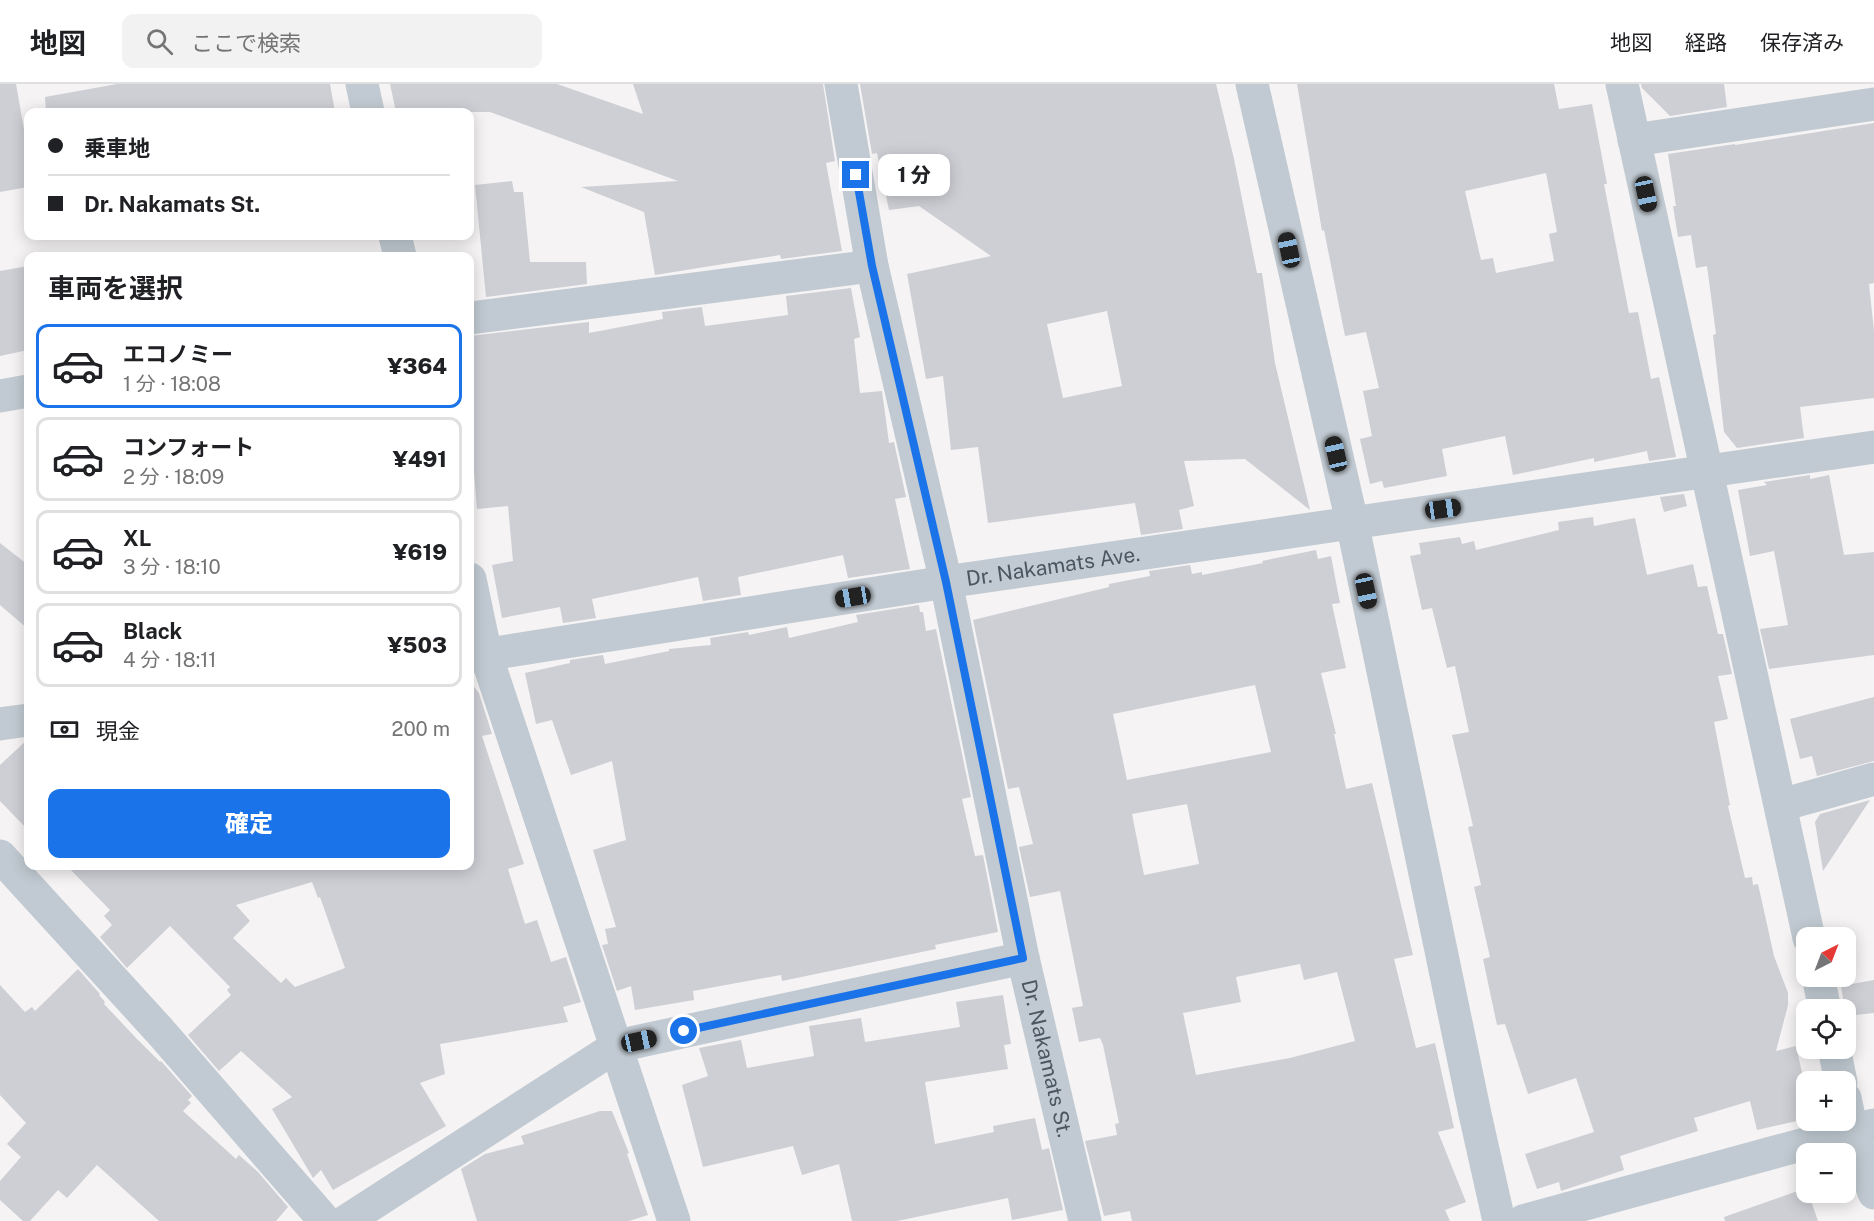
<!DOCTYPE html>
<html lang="ja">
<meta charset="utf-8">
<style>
:root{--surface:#fff;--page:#f2f2f2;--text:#202124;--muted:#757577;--line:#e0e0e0;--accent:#1a73e8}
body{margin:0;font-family:"Public Sans","Noto Sans JP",sans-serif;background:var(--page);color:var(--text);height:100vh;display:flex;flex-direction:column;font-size:22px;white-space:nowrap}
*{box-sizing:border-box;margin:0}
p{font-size:20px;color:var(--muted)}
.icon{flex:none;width:33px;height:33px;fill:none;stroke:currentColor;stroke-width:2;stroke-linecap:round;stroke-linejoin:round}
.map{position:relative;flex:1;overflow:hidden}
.sheet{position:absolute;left:24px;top:168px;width:450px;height:618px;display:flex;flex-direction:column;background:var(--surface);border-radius:12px;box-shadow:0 3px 15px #0003}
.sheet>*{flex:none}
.guide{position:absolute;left:24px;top:24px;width:450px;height:132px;border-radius:12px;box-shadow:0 3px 15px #0003;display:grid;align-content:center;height:132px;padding:0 24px;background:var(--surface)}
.needle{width:39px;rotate:42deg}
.tools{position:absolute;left:1796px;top:843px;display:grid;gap:12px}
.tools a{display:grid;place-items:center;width:60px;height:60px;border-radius:12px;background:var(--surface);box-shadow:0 3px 15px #0003;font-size:30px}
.end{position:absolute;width:27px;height:27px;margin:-14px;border:8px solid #1a73e8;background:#fff;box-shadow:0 0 0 3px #fff}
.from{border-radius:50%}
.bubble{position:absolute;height:42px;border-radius:12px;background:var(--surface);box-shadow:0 3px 15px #0003;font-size:20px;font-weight:800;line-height:42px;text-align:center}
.car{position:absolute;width:18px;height:36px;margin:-18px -9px;border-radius:8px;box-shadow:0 0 4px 2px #0007;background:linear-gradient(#222 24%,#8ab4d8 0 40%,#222 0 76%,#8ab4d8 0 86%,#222 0)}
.guide b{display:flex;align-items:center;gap:21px;height:57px;font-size:22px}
.guide b+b{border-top:2px solid var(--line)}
.guide i{width:15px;height:15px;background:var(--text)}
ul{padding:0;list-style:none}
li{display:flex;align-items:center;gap:18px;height:84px;margin:0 12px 9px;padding:0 12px;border:3px solid var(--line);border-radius:12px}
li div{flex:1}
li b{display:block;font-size:22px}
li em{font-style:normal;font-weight:800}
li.active{border-color:var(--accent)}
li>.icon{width:54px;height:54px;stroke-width:1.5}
h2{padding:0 24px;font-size:27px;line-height:72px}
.pay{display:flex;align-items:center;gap:15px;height:66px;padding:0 24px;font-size:22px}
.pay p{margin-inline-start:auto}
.primary-button{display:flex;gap:12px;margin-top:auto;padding:12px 24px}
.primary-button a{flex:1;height:69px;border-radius:12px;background:var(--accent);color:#fff;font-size:24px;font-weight:800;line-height:69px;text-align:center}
header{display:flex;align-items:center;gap:36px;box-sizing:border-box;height:84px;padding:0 30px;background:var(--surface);border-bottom:2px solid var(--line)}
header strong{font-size:28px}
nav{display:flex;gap:33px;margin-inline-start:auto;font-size:21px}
.search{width:420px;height:54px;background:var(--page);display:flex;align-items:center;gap:15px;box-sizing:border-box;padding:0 21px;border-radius:12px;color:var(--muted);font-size:22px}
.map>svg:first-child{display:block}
</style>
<header>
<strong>地図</strong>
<div class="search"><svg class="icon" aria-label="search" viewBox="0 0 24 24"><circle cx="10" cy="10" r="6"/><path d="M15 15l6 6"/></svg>ここで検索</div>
<nav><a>地図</a><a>経路</a><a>保存済み</a></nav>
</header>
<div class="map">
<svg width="1874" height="1137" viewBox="0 0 1874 1137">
<rect width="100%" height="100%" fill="#f5f3f3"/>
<path fill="#cdcfd5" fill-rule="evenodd" d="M 0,0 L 16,0 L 28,68 L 28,103 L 0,108 Z
M 117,0 L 330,0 L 335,28 L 46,28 L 45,13 Z
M 390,0 L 557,0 L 643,30 L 633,0 L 823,0 L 835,77 L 826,79 L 842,167 L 781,175 L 780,171 L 655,191 L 644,128 L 581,103 L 678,97 L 490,28 L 396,28 Z
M 860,0 L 1216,0 L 1234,75 L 1257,189 L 1262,189 L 1275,279 L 1310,426 L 1245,375 L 1184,377 L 1194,422 L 1179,426 L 1183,445 L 1141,451 L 1135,419 L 988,439 L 978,363 L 951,366 L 943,292 L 926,295 L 907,190 L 991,172 L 919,122 L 889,126 L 877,69 L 872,70 ZM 1107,227 L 1122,302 L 1063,314 L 1047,240 Z
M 1297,0 L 1554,0 L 1559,25 L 1592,20 L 1607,100 L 1604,100 L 1629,229 L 1638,228 L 1651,295 L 1659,293 L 1676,373 L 1649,377 L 1647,367 L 1594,378 L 1594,374 L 1513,391 L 1505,352 L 1442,365 L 1447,392 L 1384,404 L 1382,397 L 1370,400 L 1360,355 L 1372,352 L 1363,307 L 1379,304 L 1366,248 L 1345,252 L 1324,146 L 1322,147 ZM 1546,89 L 1557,148 L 1549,150 L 1554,177 L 1496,189 L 1493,174 L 1481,176 L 1465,107 Z
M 1641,0 L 1724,0 L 1727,23 L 1670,32 L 1642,4 Z
M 1874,39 L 1874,199 L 1869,200 L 1874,247 L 1874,314 L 1800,323 L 1804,354 L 1737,364 L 1724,348 L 1713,251 L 1716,250 L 1707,182 L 1696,184 L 1691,151 L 1678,153 L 1673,122 L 1676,122 L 1668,70 L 1735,60 L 1735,61 Z
M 512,97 L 514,108 L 523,108 L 530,178 L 586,178 L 587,200 L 486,213 L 475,101 Z
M 28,182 L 28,266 L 0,272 L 0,187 Z
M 851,204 L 860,253 L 854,255 L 860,309 L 882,307 L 889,359 L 894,358 L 906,413 L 895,415 L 910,485 L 848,494 L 843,471 L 738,493 L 741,511 L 703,517 L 698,493 L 592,515 L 596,534 L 563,539 L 560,523 L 502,534 L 492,481 L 513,477 L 508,422 L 477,425 L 470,338 L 470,252 L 589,238 L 589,249 L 663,235 L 662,228 L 702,223 L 705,242 L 788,231 L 786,212 Z
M 1810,391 L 1810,395 L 1829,391 L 1844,471 L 1874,468 L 1874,571 L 1769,585 L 1760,545 L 1788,541 L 1774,467 L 1750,472 L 1738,406 L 1767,401 L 1764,398 Z
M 1684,410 L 1687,422 L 1664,428 L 1660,413 Z
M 1593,433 L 1594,442 L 1635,434 L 1647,491 L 1693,480 L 1698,503 L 1707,502 L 1718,550 L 1723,550 L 1732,590 L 1718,592 L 1728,635 L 1714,638 L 1730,721 L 1728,722 L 1745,794 L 1752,793 L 1753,801 L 1758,800 L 1774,872 L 1788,909 L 1788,921 L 1776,967 L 1796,962 L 1806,1006 L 1806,1035 L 1757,1046 L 1750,1017 L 1694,1034 L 1698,1047 L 1620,1072 L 1624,1086 L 1561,1107 L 1559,1098 L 1537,1105 L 1525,1070 L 1594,1048 L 1576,994 L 1528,1010 L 1505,940 L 1497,941 L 1483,875 L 1490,873 L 1474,803 L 1481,801 L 1468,743 L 1473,742 L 1452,651 L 1469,648 L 1455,582 L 1447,584 L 1432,524 L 1422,526 L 1410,472 L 1421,470 L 1419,459 L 1460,453 L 1462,460 L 1474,457 L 1476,466 L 1559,446 L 1558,438 Z
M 0,459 L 28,481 L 28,545 L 0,521 Z
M 1316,466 L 1318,475 L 1331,472 L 1340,519 L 1332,520 L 1346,584 L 1321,589 L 1336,650 L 1334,650 L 1346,705 L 1372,699 L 1413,871 L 1394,875 L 1416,964 L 1435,959 L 1454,1044 L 1438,1048 L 1466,1118 L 1445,1126 L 1450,1137 L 1132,1137 L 1130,1127 L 1104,1132 L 1085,1057 L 1117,1051 L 1115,1040 L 1119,1039 L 1103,961 L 1100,954 L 1079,958 L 1072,924 L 1083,922 L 1060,807 L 1030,813 L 1019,763 L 1033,760 L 1019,703 L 1008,705 L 973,536 L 1109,503 L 1109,500 L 1150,492 L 1149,487 L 1190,481 L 1192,490 L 1202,488 L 1202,491 L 1263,479 L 1262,477 ZM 1255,601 L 1271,668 L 1127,696 L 1113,630 ZM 1187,720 L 1199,780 L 1144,791 L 1132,730 ZM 1300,880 L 1304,896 L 1337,888 L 1355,957 L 1290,974 L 1196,991 L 1183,929 L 1241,918 L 1236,893 Z
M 919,521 L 920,528 L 923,528 L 926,547 L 936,545 L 971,713 L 962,715 L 975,772 L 983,771 L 998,848 L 935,861 L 936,865 L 782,897 L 781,891 L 693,907 L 694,916 L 635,926 L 631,902 L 617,907 L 602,861 L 608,860 L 605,845 L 616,843 L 593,766 L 626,756 L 612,677 L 571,691 L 552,636 L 536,640 L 525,589 L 570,579 L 570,576 L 603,571 L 605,580 L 669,567 L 669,565 L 711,561 L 710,554 L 748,548 L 749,551 L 787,543 L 789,554 L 858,538 L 856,531 Z
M 470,598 L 479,609 L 492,650 L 482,652 L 524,780 L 508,785 L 525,840 L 537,836 L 551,878 L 566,873 L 581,918 L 563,923 L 568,938 L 440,960 L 445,990 L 420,999 L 446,1042 L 333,1106 L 321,1086 L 313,1094 L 272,1025 L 292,1013 L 241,967 L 219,987 L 188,951 L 231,911 L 227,906 L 230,903 L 170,842 L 127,884 L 100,853 L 112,841 L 104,832 L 110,826 L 67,782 L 470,782 ZM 312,798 L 318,814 L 320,813 L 345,884 L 295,903 L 286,894 L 281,899 L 233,854 L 250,837 L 236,821 Z
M 1874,613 L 1874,677 L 1817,692 L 1812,672 L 1800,675 L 1790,635 Z
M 28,655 L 28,746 L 0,717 L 0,681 Z
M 1870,716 L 1823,787 L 1815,738 L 1820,730 Z
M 78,885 L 100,910 L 99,911 L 105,918 L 104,920 L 136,954 L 160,978 L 161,977 L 192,1012 L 188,1016 L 191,1019 L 183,1027 L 236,1075 L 239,1071 L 258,1088 L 288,1123 L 276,1137 L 159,1137 L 97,1081 L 67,1114 L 58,1106 L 30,1137 L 23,1137 L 0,1116 L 0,1097 L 21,1073 L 7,1060 L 26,1039 L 0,1011 L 0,901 L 25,928 L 32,923 L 35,927 Z
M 1874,896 L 1874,929 L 1846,932 L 1841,902 Z
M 1003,911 L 1011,960 L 1004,961 L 1008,985 L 925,998 L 935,1060 L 994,1048 L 993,1042 L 1035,1034 L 1042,1066 L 1049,1064 L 1063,1126 L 1012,1136 L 1008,1114 L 897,1137 L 852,1137 L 839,1080 L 802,1091 L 793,1062 L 703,1083 L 682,1001 L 708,992 L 699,964 L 741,956 L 747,984 L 814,972 L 809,942 L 861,934 L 865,958 L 960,943 L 956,918 Z
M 600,1027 L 612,1027 L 629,1069 L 627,1070 L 648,1131 L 629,1137 L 477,1137 L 461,1085 L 485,1070 L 524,1060 L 521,1052 Z
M 1806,1104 L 1806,1108 L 1808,1108 L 1818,1137 L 1725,1137 L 1724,1133 Z"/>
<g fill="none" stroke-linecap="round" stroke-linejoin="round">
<g stroke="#c1cad2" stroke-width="33">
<path d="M 362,0 L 368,28"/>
<path id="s1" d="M 841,0 L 872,182 L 946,498 L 1023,874 L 1085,1137"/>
<path d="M 1252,0 L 1352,438 L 1475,1030 L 1499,1137"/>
<path d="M 1622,0 L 1809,854"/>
<path d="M 1634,56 L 1874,20"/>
<path d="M 395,152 L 400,172"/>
<path d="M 470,234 L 872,182"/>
<path d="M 0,312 L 28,307"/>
<path d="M 470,495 L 486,571 L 674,1137"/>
<path id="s2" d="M 470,573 L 946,498 L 1874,363"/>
<path d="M 0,640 L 28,636"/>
<path d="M 1781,721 L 1874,695"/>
<path d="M 0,772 L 159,946 L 325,1137"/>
<path d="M 1818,892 L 1825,926"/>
<path d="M 1834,964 L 1841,998"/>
<path d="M 1845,1014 L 1852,1047 L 1874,1109"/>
<path d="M 346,1137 L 617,962 L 1023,874"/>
<path d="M 1523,1137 L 1874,1041"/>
</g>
</g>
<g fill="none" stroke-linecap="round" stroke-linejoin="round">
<path stroke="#1a73e8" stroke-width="8" d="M 684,947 L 1023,874 L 946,498 L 872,182 L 856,91"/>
</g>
<g text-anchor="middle" stroke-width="6" stroke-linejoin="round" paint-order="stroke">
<g font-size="21" fill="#4a5661" stroke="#fff">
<text dy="7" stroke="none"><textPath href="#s2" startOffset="590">Dr. Nakamats Ave.</textPath></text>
<text dy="7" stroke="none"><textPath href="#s1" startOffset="996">Dr. Nakamats St.</textPath></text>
</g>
</g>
</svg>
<div class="tools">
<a><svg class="needle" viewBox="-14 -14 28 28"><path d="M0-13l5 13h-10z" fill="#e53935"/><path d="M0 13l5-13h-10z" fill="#757577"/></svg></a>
<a><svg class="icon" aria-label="locate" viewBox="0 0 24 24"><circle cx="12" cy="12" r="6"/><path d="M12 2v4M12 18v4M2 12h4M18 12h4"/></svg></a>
<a>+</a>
<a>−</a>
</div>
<i class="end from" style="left:684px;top:947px"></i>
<i class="end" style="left:856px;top:91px"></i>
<div class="bubble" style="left:878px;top:70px;width:72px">1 分</div>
<i class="car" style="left:1646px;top:110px;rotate:168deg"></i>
<i class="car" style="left:1289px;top:166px;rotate:348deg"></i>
<i class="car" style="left:1336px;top:370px;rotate:347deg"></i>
<i class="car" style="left:1443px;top:425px;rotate:82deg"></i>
<i class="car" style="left:1366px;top:507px;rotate:168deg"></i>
<i class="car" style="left:853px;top:513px;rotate:261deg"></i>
<i class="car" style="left:639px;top:957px;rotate:78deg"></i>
<div class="guide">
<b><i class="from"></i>乗車地</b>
<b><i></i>Dr. Nakamats St.</b>
</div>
<section class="sheet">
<h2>車両を選択</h2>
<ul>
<li class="active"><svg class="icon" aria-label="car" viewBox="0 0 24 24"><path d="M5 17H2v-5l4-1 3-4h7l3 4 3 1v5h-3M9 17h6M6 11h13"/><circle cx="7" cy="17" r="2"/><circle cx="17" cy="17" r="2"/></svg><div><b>エコノミー</b><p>1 分 · 18:08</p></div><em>¥364</em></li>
<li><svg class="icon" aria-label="car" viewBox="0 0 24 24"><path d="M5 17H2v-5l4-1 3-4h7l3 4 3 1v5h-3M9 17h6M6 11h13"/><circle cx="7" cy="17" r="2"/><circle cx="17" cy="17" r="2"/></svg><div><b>コンフォート</b><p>2 分 · 18:09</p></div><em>¥491</em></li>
<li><svg class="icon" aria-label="car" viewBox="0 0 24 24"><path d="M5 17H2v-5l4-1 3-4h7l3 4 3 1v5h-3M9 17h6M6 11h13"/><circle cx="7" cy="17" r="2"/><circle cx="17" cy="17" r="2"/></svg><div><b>XL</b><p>3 分 · 18:10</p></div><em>¥619</em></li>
<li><svg class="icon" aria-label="car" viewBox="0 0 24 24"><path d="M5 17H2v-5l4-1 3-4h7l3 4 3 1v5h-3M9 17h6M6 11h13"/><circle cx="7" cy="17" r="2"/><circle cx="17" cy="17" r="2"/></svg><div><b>Black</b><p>4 分 · 18:11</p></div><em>¥503</em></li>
</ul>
<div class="pay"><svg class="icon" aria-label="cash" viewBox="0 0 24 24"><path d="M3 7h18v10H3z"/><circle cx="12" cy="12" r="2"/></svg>現金<p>200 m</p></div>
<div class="primary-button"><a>確定</a></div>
</section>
</div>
